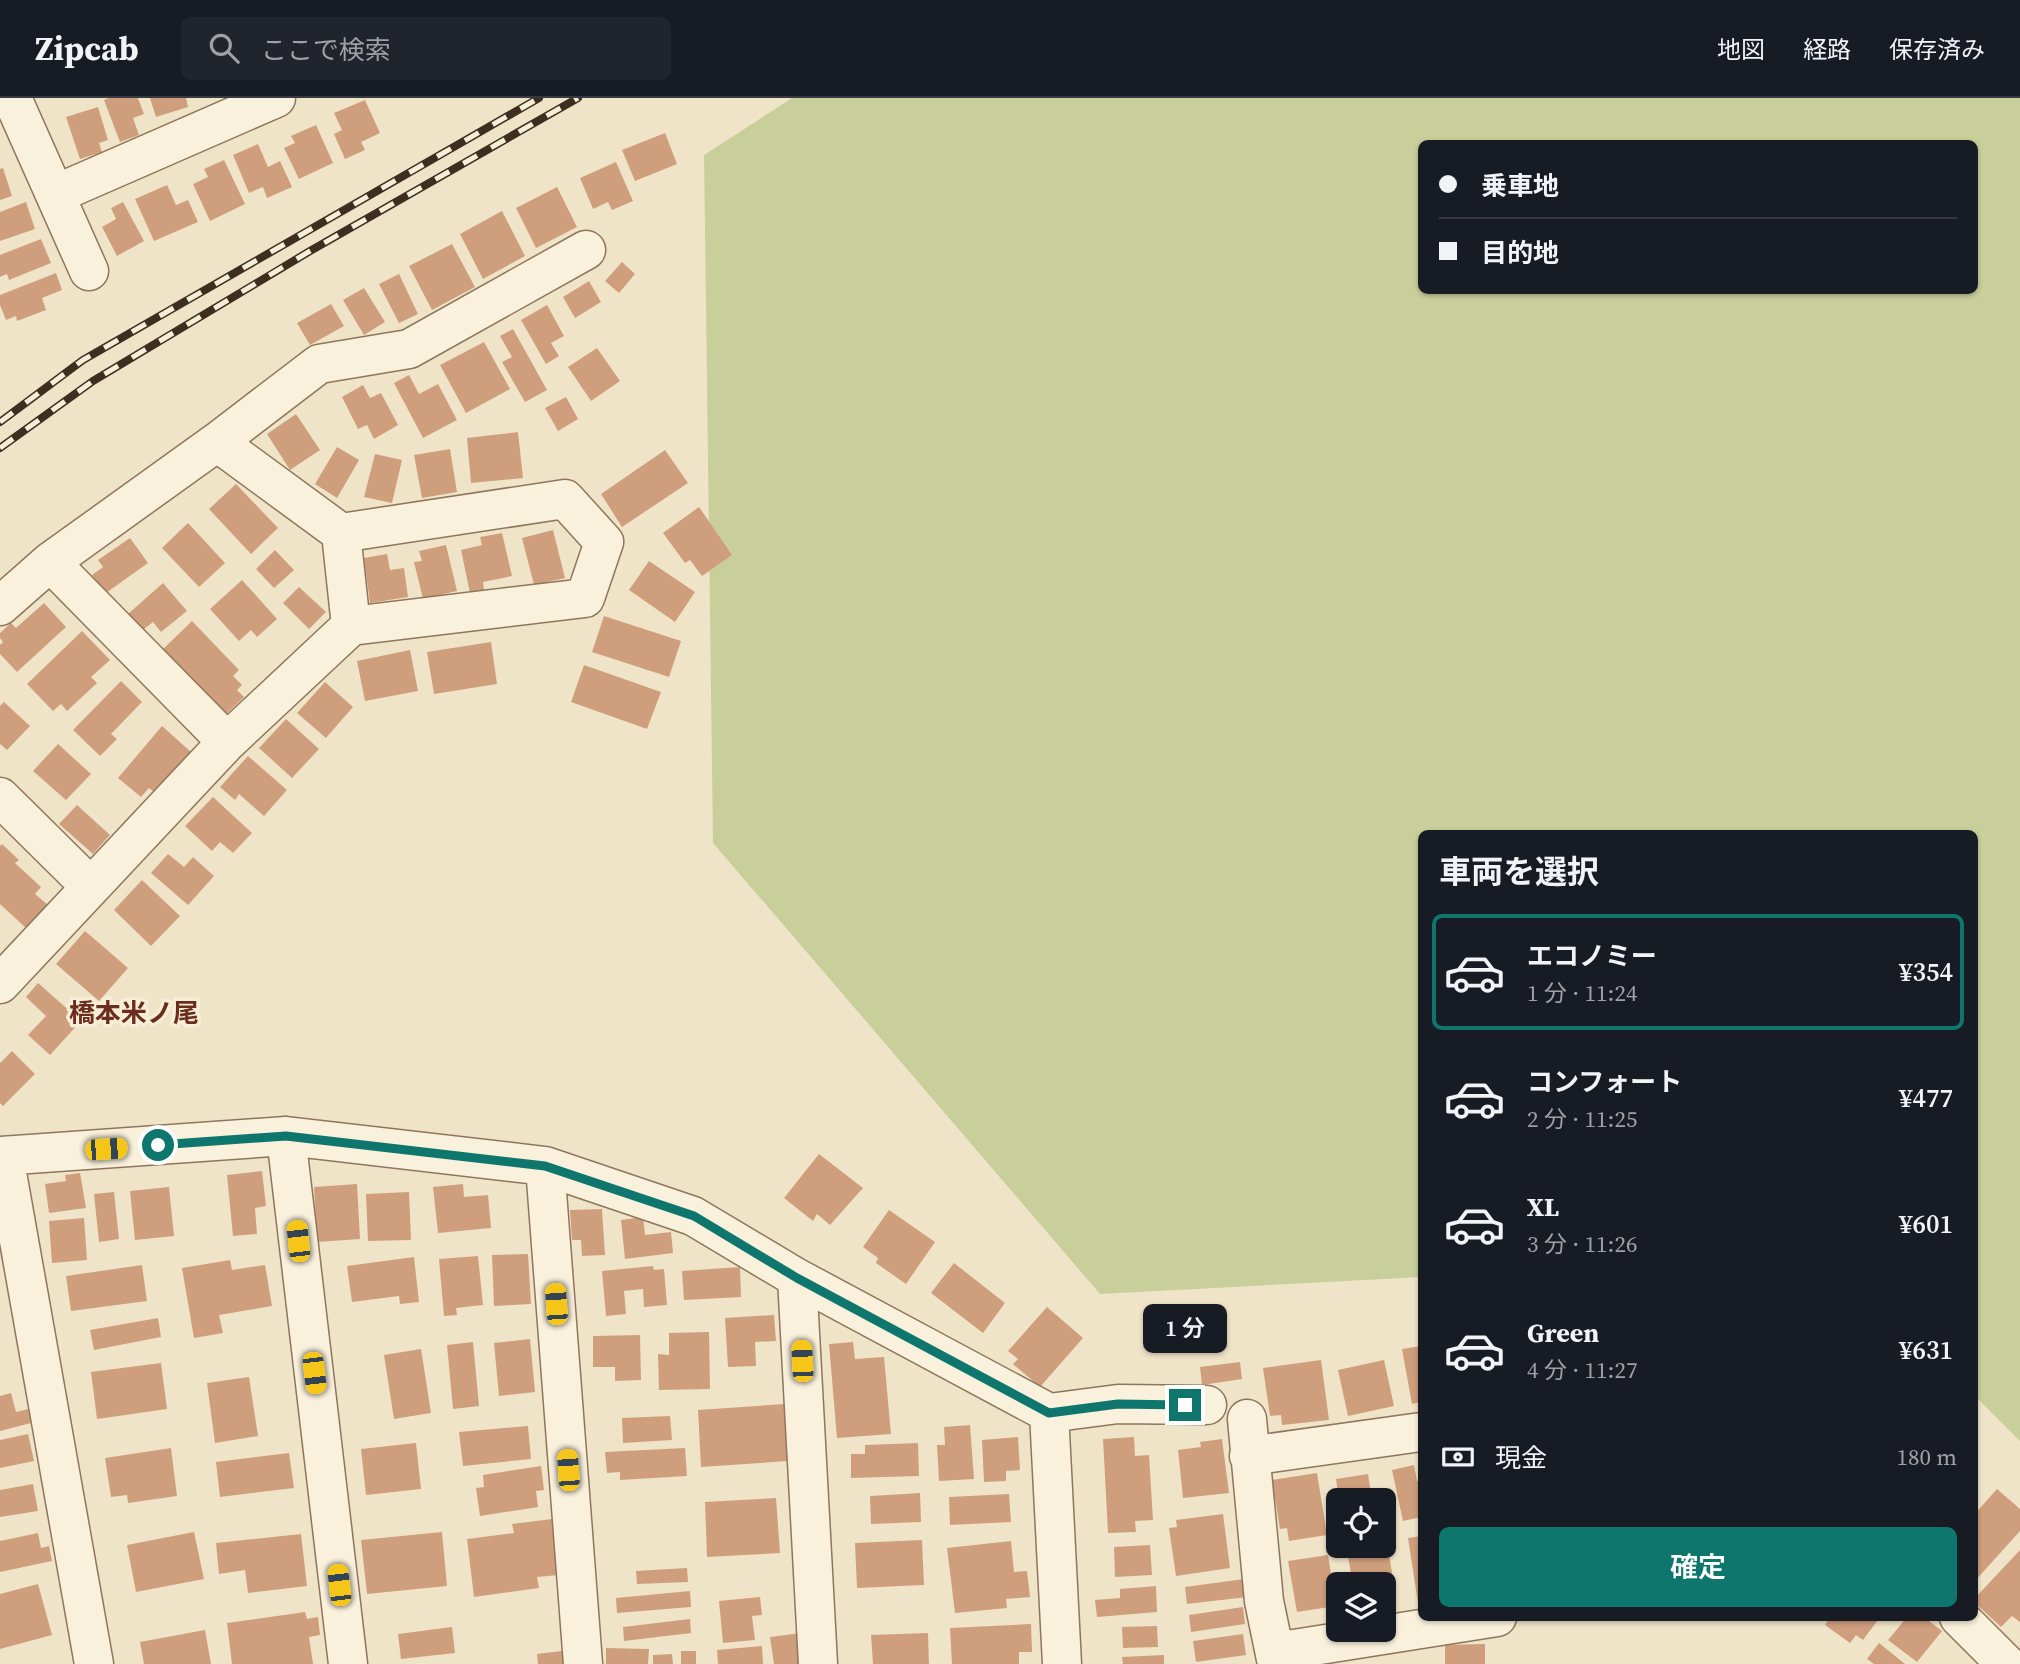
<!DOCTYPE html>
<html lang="ja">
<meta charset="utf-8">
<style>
:root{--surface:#171b24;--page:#20242c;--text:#f1f3f6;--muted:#9ea1a6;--line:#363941;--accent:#0f766e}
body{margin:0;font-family:"Source Serif 4","Noto Sans JP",serif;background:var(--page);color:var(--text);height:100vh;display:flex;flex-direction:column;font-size:26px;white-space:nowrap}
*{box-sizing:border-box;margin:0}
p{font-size:23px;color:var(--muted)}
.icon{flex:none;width:38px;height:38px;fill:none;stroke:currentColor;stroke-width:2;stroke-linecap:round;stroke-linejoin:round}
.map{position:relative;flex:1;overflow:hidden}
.panel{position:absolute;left:1418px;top:732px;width:560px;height:791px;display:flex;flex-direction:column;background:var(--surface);border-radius:10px;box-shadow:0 2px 5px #0004}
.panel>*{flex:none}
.guide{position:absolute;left:1418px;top:42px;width:560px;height:154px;border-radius:10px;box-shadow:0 2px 5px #0004;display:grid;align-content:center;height:154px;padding:0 21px;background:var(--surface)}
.controls{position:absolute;left:1326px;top:1390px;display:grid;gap:14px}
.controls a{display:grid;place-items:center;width:70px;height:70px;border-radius:10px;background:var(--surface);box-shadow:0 2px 5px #0004;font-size:35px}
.end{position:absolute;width:32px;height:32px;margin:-16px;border:9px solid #0f766e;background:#fff;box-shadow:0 0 0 4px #fff}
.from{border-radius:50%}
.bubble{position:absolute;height:49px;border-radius:10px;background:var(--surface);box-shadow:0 2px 5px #0004;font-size:23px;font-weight:600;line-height:49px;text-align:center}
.car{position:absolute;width:21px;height:42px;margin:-21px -10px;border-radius:9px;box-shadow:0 0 5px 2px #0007;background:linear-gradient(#f5c518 24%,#345 0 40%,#f5c518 0 76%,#345 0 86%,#f5c518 0)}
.guide b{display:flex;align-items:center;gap:24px;height:66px;font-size:26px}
.guide b+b{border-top:2px solid var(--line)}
.guide i{width:18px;height:18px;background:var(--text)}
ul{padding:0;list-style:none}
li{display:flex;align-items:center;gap:21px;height:116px;margin:0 14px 10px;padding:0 7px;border:4px solid transparent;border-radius:10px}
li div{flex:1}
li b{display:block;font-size:26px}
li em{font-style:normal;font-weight:600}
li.current{border-color:var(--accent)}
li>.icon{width:63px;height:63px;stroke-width:1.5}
h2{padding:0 21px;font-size:32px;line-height:84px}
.pay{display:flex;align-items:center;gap:18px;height:77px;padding:0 21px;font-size:26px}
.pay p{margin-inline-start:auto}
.button{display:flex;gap:14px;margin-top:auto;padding:14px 21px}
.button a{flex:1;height:80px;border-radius:10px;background:var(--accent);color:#fff;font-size:28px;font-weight:600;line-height:80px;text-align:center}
header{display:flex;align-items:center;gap:42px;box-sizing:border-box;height:98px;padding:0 35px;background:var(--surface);border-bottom:2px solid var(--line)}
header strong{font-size:33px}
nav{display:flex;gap:38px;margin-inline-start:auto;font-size:24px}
.search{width:490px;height:63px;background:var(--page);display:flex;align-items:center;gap:18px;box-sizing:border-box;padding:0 24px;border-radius:10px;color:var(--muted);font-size:26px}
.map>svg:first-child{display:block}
</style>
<header>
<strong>Zipcab</strong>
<div class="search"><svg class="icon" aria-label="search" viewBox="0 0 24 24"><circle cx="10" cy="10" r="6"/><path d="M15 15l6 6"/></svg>ここで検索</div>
<nav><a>地図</a><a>経路</a><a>保存済み</a></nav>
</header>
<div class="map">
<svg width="2020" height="1566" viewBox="0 0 2020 1566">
<rect width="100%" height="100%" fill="#f0e4c8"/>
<path fill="#c9cf9b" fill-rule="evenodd" d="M 792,0 L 2020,0 L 2020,1343 L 1974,1297 L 1974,735 L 1421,735 L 1421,1179 L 1100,1196 L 713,745 L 704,57 ZM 1421,46 L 1974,46 L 1974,192 L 1421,192 Z"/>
<path fill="#cf9f7d" d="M 109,0 L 138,0 L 144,16 L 133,20 L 139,37 L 120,44 L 104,2 Z
M 150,0 L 186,0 L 188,9 L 156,19 Z
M 365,2 L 380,35 L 361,44 L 365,52 L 345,61 L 334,36 L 342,32 L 334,15 Z
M 98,9 L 108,42 L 99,45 L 102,54 L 80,61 L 66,19 Z
M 316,27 L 333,65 L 299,81 L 284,50 L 295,45 L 291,38 Z
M 665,35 L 677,66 L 635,83 L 622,52 Z
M 258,46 L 268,69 L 280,63 L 292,89 L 267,100 L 263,89 L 249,95 L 233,57 Z
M 224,62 L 245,106 L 210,123 L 193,86 L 208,79 L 204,71 Z
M 616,64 L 633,103 L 612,112 L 608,104 L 593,111 L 580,80 Z
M 3,70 L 12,98 L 0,102 L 0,71 Z
M 167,87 L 176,107 L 188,102 L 198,124 L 154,143 L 135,101 Z
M 557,89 L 577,129 L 536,150 L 516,110 Z
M 26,104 L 35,131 L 0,143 L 0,114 Z
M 123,104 L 144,143 L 117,158 L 102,129 L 116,121 L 111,110 Z
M 502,113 L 525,158 L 483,181 L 460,136 Z
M 41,141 L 51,165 L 9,182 L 7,176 L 0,179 L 0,157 Z
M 452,146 L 475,189 L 432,212 L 409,168 Z
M 622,164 L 635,176 L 619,195 L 605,183 Z
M 56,175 L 62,192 L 42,200 L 46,212 L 17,223 L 16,218 L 6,222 L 0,207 L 0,197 Z
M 399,176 L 418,216 L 399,225 L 379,186 Z
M 589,183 L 601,204 L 575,220 L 563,199 Z
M 364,190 L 385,224 L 364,237 L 343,202 Z
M 331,206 L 344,228 L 310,247 L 297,225 Z
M 547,207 L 564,238 L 551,245 L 559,258 L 546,266 L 521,222 Z
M 513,231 L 547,292 L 525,304 L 502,264 L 512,259 L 500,238 Z
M 484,244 L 510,291 L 466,315 L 440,267 Z
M 597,250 L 620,283 L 591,303 L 568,269 Z
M 409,277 L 419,296 L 438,286 L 457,322 L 423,340 L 394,285 Z
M 363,287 L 370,300 L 381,295 L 398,327 L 374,341 L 367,327 L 358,331 L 342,299 Z
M 566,299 L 578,321 L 558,333 L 545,310 Z
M 296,316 L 320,352 L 290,372 L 267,336 Z
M 518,334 L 523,380 L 471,385 L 467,340 Z
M 337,349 L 359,362 L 337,400 L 315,386 Z
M 450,351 L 457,394 L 422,400 L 414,357 Z
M 665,352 L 688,385 L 622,429 L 601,396 Z
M 375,356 L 402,362 L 392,405 L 364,399 Z
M 236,386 L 278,430 L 251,456 L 209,411 Z
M 699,409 L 732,457 L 702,478 L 690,462 L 685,465 L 663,435 Z
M 188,425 L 225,465 L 199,489 L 162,450 Z
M 553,432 L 565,480 L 534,487 L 522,440 Z
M 502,435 L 512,478 L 483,484 L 484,492 L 470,495 L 461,452 L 482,447 L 480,439 Z
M 130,440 L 148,465 L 106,495 L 92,477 L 103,469 L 98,462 Z
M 446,447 L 457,493 L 423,501 L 414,464 L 422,463 L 419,453 Z
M 275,452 L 294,472 L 274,490 L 256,471 Z
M 387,456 L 390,472 L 404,470 L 408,499 L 370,505 L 364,460 Z
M 649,463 L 695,494 L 675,524 L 629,492 Z
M 242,482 L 277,521 L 257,539 L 251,532 L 239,543 L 210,511 Z
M 163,485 L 187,513 L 161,534 L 153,524 L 143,532 L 128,516 Z
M 299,489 L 326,514 L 309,531 L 283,505 Z
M 44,505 L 66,529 L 17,574 L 0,556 L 0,547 L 3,544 L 0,540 L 0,535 L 11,525 L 16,530 Z
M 604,518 L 681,543 L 669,579 L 592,554 Z
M 192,523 L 239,572 L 233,578 L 242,587 L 237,592 L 244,599 L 225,617 L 162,552 Z
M 82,533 L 110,562 L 91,579 L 97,585 L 67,613 L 61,606 L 53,613 L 27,586 Z
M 491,544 L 497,586 L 434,596 L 427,554 Z
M 410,552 L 418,593 L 365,603 L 357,563 Z
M 584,567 L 661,594 L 647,631 L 571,604 Z
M 121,583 L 142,604 L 111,636 L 117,641 L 100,658 L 73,632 Z
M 325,584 L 353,609 L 326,640 L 297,615 Z
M 4,604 L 30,628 L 7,652 L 0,646 L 0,608 Z
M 286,621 L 319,651 L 292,680 L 259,650 Z
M 162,628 L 191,654 L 155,695 L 149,690 L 141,699 L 118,680 Z
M 58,646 L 91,676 L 66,702 L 33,673 Z
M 248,658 L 287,692 L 264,718 L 239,696 L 235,702 L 220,689 Z
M 213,699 L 252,735 L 233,755 L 220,744 L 212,753 L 185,728 Z
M 77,707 L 110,737 L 93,756 L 59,726 Z
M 2,746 L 19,762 L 15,765 L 41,789 L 35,796 L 48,807 L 26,830 L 0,806 L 0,748 Z
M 168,756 L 184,769 L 193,759 L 214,778 L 188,807 L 151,775 Z
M 142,782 L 180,818 L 151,848 L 114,812 Z
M 85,833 L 128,870 L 99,903 L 56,866 Z
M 38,885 L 81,923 L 50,957 L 28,937 L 46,918 L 26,899 Z
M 12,953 L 35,976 L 3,1008 L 0,1005 L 0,965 Z
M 819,1056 L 863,1090 L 830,1127 L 817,1116 L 813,1123 L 784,1100 Z
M 262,1073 L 266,1108 L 255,1110 L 257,1136 L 233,1138 L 227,1077 Z
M 80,1075 L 86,1110 L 49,1115 L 45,1086 L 66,1083 L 65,1077 Z
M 357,1086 L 360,1141 L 317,1144 L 314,1089 Z
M 463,1086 L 464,1099 L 488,1097 L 491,1130 L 438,1135 L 433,1089 Z
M 169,1089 L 174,1138 L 135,1142 L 130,1093 Z
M 114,1094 L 119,1141 L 99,1144 L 94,1096 Z
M 409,1094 L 411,1142 L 368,1143 L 366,1096 Z
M 602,1111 L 605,1157 L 582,1158 L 581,1142 L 572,1142 L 570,1112 Z
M 889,1112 L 935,1144 L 906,1186 L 876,1165 L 878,1160 L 863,1149 Z
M 643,1119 L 645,1137 L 671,1134 L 673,1155 L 625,1161 L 621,1122 Z
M 84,1120 L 87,1162 L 52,1165 L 49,1123 Z
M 528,1156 L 531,1206 L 494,1208 L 492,1157 Z
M 478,1158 L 483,1207 L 456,1210 L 457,1217 L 444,1218 L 439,1161 Z
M 414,1159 L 419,1204 L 400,1206 L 399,1198 L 352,1204 L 347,1168 Z
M 230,1162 L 232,1172 L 265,1167 L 272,1208 L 219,1217 L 223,1235 L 194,1240 L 182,1170 Z
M 954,1165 L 1005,1205 L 983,1235 L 931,1195 Z
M 142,1167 L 147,1203 L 71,1213 L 66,1178 Z
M 653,1168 L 654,1172 L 664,1171 L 667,1207 L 644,1209 L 643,1191 L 624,1193 L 626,1216 L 606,1218 L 602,1173 Z
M 740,1169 L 741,1199 L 684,1202 L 682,1173 Z
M 1047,1209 L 1083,1240 L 1040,1289 L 1013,1266 L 1018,1261 L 1008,1253 Z
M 774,1217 L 776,1243 L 755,1244 L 756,1268 L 728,1269 L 725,1220 Z
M 158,1220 L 161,1239 L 94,1252 L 90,1232 Z
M 709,1234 L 710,1291 L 659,1292 L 658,1256 L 669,1257 L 669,1235 Z
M 640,1237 L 641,1282 L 615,1283 L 615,1269 L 593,1269 L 593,1238 Z
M 530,1241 L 535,1294 L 499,1298 L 494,1245 Z
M 473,1244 L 479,1308 L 453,1311 L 447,1247 Z
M 853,1244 L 855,1261 L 884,1259 L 891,1336 L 837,1340 L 829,1246 Z
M 1421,1248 L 1421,1304 L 1412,1306 L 1402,1251 Z
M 421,1251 L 431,1315 L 394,1321 L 384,1257 Z
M 1321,1262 L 1329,1322 L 1282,1327 L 1281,1317 L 1270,1318 L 1263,1270 Z
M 1384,1262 L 1394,1308 L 1348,1318 L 1338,1272 Z
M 1240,1264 L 1242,1281 L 1202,1287 L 1200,1269 Z
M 161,1265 L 167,1311 L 97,1321 L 91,1274 Z
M 249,1279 L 258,1338 L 215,1345 L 207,1285 Z
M 11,1295 L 16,1314 L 28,1311 L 31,1325 L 0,1333 L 0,1298 Z
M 784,1306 L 788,1363 L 701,1369 L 698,1312 Z
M 670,1318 L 672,1342 L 623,1345 L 622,1320 Z
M 970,1327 L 974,1381 L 939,1383 L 937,1347 L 945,1347 L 944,1329 Z
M 528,1328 L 531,1361 L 463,1368 L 459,1334 Z
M 28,1336 L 34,1363 L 0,1370 L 0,1342 Z
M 1018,1339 L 1020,1372 L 1006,1373 L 1006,1383 L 984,1384 L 982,1342 Z
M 1134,1339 L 1135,1358 L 1149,1357 L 1153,1422 L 1135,1423 L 1136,1434 L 1108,1435 L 1103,1341 Z
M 1222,1341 L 1229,1395 L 1183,1400 L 1178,1352 L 1201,1349 L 1200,1344 Z
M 416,1345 L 421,1391 L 366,1397 L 361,1351 Z
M 918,1345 L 919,1378 L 851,1380 L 851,1356 L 865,1356 L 865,1347 Z
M 171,1350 L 177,1398 L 128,1405 L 127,1397 L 111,1399 L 105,1360 Z
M 685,1350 L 687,1378 L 620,1382 L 620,1374 L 607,1375 L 605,1354 Z
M 289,1355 L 294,1390 L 220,1399 L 216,1364 Z
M 1414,1367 L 1417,1383 L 1421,1383 L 1421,1419 L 1403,1423 L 1392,1372 Z
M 541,1368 L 544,1392 L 536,1393 L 538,1409 L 480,1418 L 476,1390 L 484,1389 L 483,1377 Z
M 1317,1375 L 1327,1437 L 1289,1443 L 1287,1430 L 1280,1431 L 1272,1382 Z
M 1368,1376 L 1372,1402 L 1339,1402 L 1336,1381 Z
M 33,1386 L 38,1413 L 0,1419 L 0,1392 Z
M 1997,1391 L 2020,1411 L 2020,1433 L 1974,1484 L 1974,1417 Z
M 920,1395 L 921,1424 L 871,1426 L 870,1398 Z
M 1009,1396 L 1011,1424 L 950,1427 L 949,1399 Z
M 776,1400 L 780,1455 L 707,1459 L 705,1404 Z
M 1223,1416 L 1230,1470 L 1176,1478 L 1169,1430 L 1177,1429 L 1176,1422 Z
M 552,1421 L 559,1477 L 537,1479 L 539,1490 L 474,1499 L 467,1441 L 514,1435 L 512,1426 Z
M 194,1434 L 204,1481 L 136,1494 L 127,1447 Z
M 442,1434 L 447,1488 L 367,1496 L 361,1442 Z
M 38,1435 L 41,1450 L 49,1448 L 52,1463 L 0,1474 L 0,1443 Z
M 301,1436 L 307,1488 L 248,1495 L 245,1472 L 219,1476 L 216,1445 Z
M 1421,1438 L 1421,1505 L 1418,1505 L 1408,1440 Z
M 922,1442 L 924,1487 L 857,1490 L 855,1445 Z
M 1011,1443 L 1014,1474 L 1027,1473 L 1030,1499 L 1006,1501 L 1007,1510 L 955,1515 L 947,1450 Z
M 1387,1446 L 1394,1486 L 1388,1486 L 1389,1495 L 1384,1496 L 1384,1486 L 1353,1486 L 1347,1453 Z
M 1150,1447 L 1152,1477 L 1115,1479 L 1114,1449 Z
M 2020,1452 L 2020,1524 L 2012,1518 L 2001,1529 L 1974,1504 L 1974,1501 Z
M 1328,1457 L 1336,1508 L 1297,1514 L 1288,1463 Z
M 687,1470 L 688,1484 L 637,1486 L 636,1473 Z
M 1244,1481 L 1247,1499 L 1187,1506 L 1185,1489 Z
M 38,1486 L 52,1537 L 0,1551 L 0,1496 Z
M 1156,1488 L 1157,1514 L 1097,1519 L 1095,1502 L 1120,1500 L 1120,1491 Z
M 690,1493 L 691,1509 L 617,1515 L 616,1500 Z
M 760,1499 L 762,1517 L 752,1518 L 755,1542 L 723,1545 L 719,1503 Z
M 1243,1509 L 1245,1526 L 1191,1534 L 1189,1517 Z
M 305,1514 L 307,1521 L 318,1519 L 320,1537 L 309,1539 L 313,1566 L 232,1566 L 227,1525 Z
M 1830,1519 L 1880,1519 L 1863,1542 L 1856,1537 L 1850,1545 L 1825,1527 Z
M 1907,1519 L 1924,1519 L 1942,1533 L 1917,1564 L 1888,1542 Z
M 690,1521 L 691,1535 L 624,1543 L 623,1529 Z
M 1031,1526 L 1032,1554 L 1019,1554 L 1019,1566 L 952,1566 L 950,1530 Z
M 1157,1528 L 1158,1549 L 1123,1550 L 1122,1529 Z
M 452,1529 L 455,1555 L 401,1561 L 398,1536 Z
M 205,1532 L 211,1566 L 144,1566 L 140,1544 Z
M 801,1535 L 805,1566 L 774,1566 L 770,1539 Z
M 928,1535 L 929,1566 L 873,1566 L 871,1537 Z
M 1243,1536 L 1246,1557 L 1196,1564 L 1193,1543 Z
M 1879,1545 L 1905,1566 L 1874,1566 L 1867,1561 Z
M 1485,1546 L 1485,1566 L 1445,1566 L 1445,1547 Z
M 762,1548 L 763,1566 L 718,1566 L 717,1552 Z
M 606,1550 L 649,1551 L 648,1566 L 606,1566 Z
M 562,1553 L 563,1566 L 538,1566 L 537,1556 Z
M 681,1553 L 696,1553 L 696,1566 L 681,1566 Z
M 672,1556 L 673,1566 L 653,1566 L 653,1557 Z
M 1164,1557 L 1164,1566 L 1123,1566 L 1122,1559 Z"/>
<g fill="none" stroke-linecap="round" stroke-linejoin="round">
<g stroke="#8d765c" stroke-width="41">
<path id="minor" d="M 12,0 L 89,173
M 56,96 L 276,0
M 217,344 L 341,435 L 565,401 L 604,444 L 585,500 L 351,528 L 227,644
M 341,435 L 351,528
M 50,464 L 217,344 L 319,266 L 409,251 L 586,152
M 0,508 L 50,464 L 227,644 L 0,886
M 0,699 L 90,788
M 286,1038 L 348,1566
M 0,1058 L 286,1038 L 545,1068 L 693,1118 L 797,1180 L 1049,1315 L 1118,1306 L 1207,1307
M 4,1058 L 94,1566
M 545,1068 L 583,1566
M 797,1180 L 818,1566
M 1049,1315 L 1062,1566
M 1247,1321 L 1264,1503 L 1277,1566
M 1249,1358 L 1421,1334
M 1959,1519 L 2006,1566
M 1275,1554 L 1497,1519"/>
</g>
<use href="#minor" stroke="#faf1dc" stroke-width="38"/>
<g stroke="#3d2e20" stroke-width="8">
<path id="rail" d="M 0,324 L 83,262 L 539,0
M 0,350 L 93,283 L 310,153 L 578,0"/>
</g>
<use href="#rail" stroke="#f7eed8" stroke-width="5" stroke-dasharray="16" stroke-linecap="butt"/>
</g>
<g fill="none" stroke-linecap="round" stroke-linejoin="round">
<path stroke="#0f766e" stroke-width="9" d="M 158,1047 L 286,1038 L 545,1068 L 694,1118 L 797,1180 L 1049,1315 L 1118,1306 L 1185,1307"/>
</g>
<g text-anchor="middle" stroke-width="7" stroke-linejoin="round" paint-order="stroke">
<g font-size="26" font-weight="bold" fill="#6b2e1e" stroke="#f7eed8">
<text x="134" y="924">橋本米ノ尾</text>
</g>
</g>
</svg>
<div class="controls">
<a><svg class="icon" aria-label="locate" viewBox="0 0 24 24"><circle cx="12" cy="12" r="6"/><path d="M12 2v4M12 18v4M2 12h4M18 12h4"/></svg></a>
<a><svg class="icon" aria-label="layers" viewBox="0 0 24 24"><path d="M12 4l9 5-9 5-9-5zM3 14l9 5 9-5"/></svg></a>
</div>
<i class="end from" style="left:158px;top:1047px"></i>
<i class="end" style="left:1185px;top:1307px"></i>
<div class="bubble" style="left:1143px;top:1206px;width:84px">1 分</div>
<i class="car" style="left:106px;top:1051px;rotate:86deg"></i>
<i class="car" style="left:298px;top:1143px;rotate:354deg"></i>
<i class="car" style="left:556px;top:1206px;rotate:356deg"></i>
<i class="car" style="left:802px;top:1263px;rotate:357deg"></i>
<i class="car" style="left:314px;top:1275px;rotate:173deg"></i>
<i class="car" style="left:568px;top:1372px;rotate:356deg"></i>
<i class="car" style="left:339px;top:1487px;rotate:353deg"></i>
<div class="guide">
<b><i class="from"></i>乗車地</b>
<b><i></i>目的地</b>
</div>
<section class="panel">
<h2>車両を選択</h2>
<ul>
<li class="current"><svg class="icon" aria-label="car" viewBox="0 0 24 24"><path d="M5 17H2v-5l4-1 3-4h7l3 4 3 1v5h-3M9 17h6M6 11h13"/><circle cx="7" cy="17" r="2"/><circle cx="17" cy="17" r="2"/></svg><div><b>エコノミー</b><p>1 分 · 11:24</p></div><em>¥354</em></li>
<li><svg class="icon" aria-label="car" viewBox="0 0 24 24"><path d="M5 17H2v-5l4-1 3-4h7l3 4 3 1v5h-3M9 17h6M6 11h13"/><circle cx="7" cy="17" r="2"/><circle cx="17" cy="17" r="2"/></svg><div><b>コンフォート</b><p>2 分 · 11:25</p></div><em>¥477</em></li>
<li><svg class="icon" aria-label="car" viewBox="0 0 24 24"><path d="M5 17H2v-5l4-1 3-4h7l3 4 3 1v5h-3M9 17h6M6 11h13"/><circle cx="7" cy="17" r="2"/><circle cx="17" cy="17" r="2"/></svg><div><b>XL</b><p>3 分 · 11:26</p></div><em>¥601</em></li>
<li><svg class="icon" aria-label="car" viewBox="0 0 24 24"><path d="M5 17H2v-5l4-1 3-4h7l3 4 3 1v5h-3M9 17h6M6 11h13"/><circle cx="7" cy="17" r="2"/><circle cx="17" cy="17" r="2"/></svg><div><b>Green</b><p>4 分 · 11:27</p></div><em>¥631</em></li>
</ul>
<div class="pay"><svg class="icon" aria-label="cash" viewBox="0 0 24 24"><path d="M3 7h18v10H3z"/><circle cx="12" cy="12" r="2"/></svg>現金<p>180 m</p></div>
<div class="button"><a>確定</a></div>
</section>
</div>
